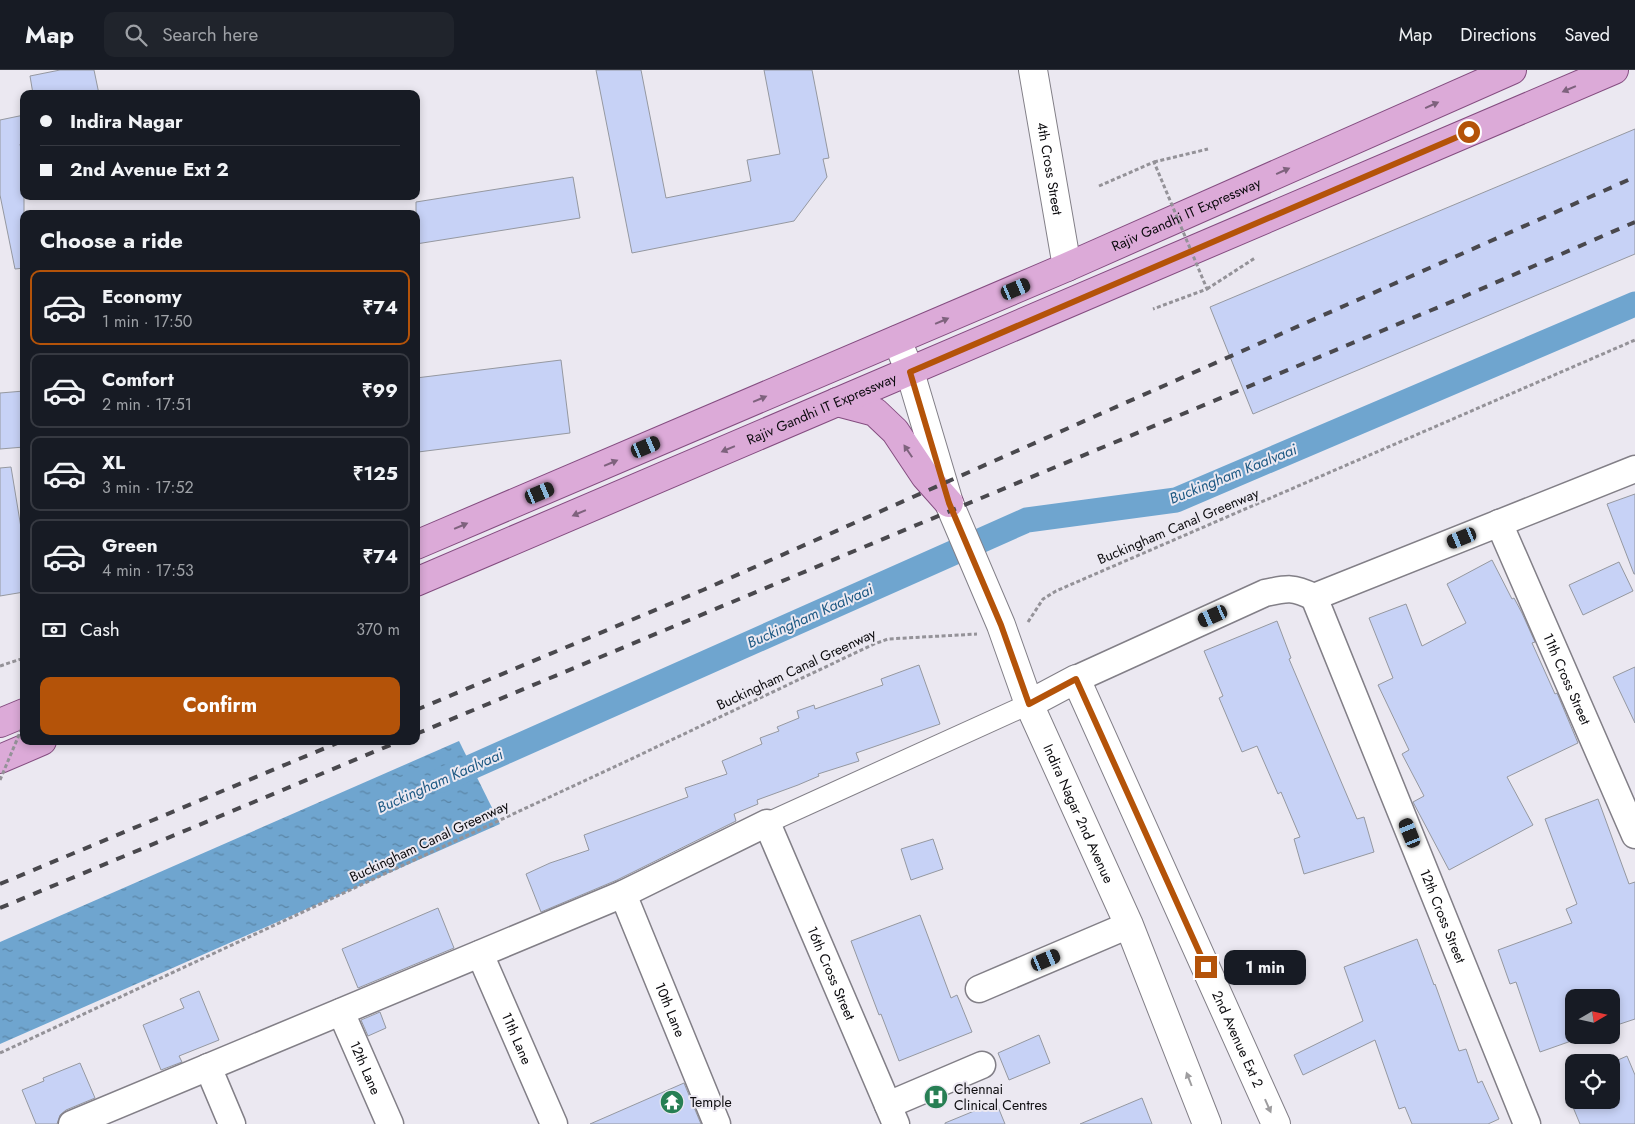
<!DOCTYPE html>
<meta charset="utf-8">
<style>
:root{--surface:#171b24;--page:#20242c;--text:#f1f3f6;--muted:#9ea1a6;--line:#363941;--accent:#b45309}
body{margin:0;font-family:Jost,sans-serif;background:var(--page);color:var(--text);height:100vh;display:flex;flex-direction:column;font-size:19px;white-space:nowrap}
*{box-sizing:border-box;margin:0}
p{font-size:16px;color:var(--muted)}
.icon{flex:none;width:28px;height:28px;fill:none;stroke:currentColor;stroke-width:2;stroke-linecap:round;stroke-linejoin:round}
.map{position:relative;flex:1;overflow:hidden}
.drawer{position:absolute;left:20px;top:140px;width:400px;height:535px;display:flex;flex-direction:column;background:var(--surface);border-radius:10px;box-shadow:0 2px 8px #0003}
.drawer>*{flex:none}
.guide{position:absolute;left:20px;top:20px;width:400px;height:110px;border-radius:10px;box-shadow:0 2px 8px #0003;display:grid;align-content:center;height:110px;padding:0 20px;background:var(--surface)}
.needle{width:32px;rotate:81deg}
.buttons{position:absolute;left:1565px;top:919px;display:grid;gap:10px}
.buttons a{display:grid;place-items:center;width:55px;height:55px;border-radius:10px;background:var(--surface);box-shadow:0 2px 8px #0003;font-size:25px}
.end{position:absolute;width:22px;height:22px;margin:-11px;border:6px solid #b45309;background:#fff;box-shadow:0 0 0 2px #fff}
.from{border-radius:50%}
.bubble{position:absolute;height:35px;border-radius:10px;background:var(--surface);box-shadow:0 2px 8px #0003;font-size:16px;font-weight:700;line-height:35px;text-align:center}
.car{position:absolute;width:15px;height:30px;margin:-15px -8px;border-radius:6px;box-shadow:0 0 4px 1px #0007;background:linear-gradient(#222 24%,#8ab4d8 0 40%,#222 0 76%,#8ab4d8 0 86%,#222 0)}
.guide b{display:flex;align-items:center;gap:18px;height:48px;font-size:19px}
.guide b+b{border-top:1px solid var(--line)}
.guide i{width:12px;height:12px;background:var(--text)}
ul{padding:0;list-style:none}
li{display:flex;align-items:center;gap:15px;height:75px;margin:0 10px 8px;padding:0 10px;border:2px solid var(--line);border-radius:10px}
li div{flex:1}
li b{display:block;font-size:19px}
li em{font-style:normal;font-weight:700}
li.current{border-color:var(--accent)}
li>.icon{width:45px;height:45px;stroke-width:1.5}
h2{padding:0 20px;font-size:22px;line-height:60px}
.pay{display:flex;align-items:center;gap:12px;height:55px;padding:0 20px;font-size:19px}
.pay p{margin-inline-start:auto}
.button{display:flex;gap:10px;margin-top:auto;padding:10px 20px}
.button a{flex:1;height:58px;border-radius:10px;background:var(--accent);color:#fff;font-size:20px;font-weight:700;line-height:58px;text-align:center}
header{display:flex;align-items:center;gap:30px;box-sizing:border-box;height:70px;padding:0 25px;background:var(--surface);border-bottom:1px solid var(--line)}
header strong{font-size:24px}
nav{display:flex;gap:28px;margin-inline-start:auto;font-size:18px}
.search{width:350px;height:45px;background:var(--page);display:flex;align-items:center;gap:12px;box-sizing:border-box;padding:0 18px;border-radius:10px;color:var(--muted);font-size:19px}
.map>svg:first-child{display:block}
</style>
<header>
<strong>Map</strong>
<div class="search"><svg class="icon" aria-label="search" viewBox="0 0 24 24"><circle cx="10" cy="10" r="6"/><path d="M15 15l6 6"/></svg>Search here</div>
<nav><a>Map</a><a>Directions</a><a>Saved</a></nav>
</header>
<div class="map">
<svg width="1635" height="1054" viewBox="0 0 1635 1054">
<defs>
<pattern id="water-ripples" width="26" height="14" patternUnits="userSpaceOnUse" patternTransform="scale(1.25)"><rect width="26" height="14" fill="#6fa5cf"/><path d="M2 4q2-2 4 0t4 0M15 11q2-2 4 0t4 0" fill="none" stroke="#5a85a6"/></pattern>
</defs>
<rect width="100%" height="100%" fill="#ebe8f1"/>
<path fill="url(#water-ripples)" d="M 459,671 L 500,754 L 0,974 L 0,872 Z"/>
<g fill="none" stroke-linecap="round" stroke-linejoin="round">
<path stroke="#6fa5cf" stroke-width="25" d="M 442,710 L 1027,450 L 1176,430 L 1635,234"/>
</g>
<path fill="#c7d2f6" stroke="#9598a0" d="M 60,0 L 94,0 L 99,24 L 33,24 L 30,6 Z
M 596,0 L 641,0 L 666,128 L 751,111 L 747,90 L 780,84 L 764,0 L 812,0 L 829,88 L 823,89 L 827,107 L 794,151 L 632,183 Z
M 24,45 L 24,73 L 20,74 L 24,95 L 24,198 L 15,199 L 0,125 L 0,50 Z
M 1635,59 L 1635,184 L 1253,344 L 1210,237 Z
M 573,107 L 580,148 L 416,174 L 416,132 Z
M 561,290 L 570,363 L 418,382 L 416,367 L 416,308 Z
M 24,321 L 24,377 L 0,379 L 0,323 Z
M 11,397 L 24,476 L 24,522 L 0,526 L 0,398 Z
M 1635,424 L 1635,504 L 1634,504 L 1607,434 Z
M 1492,490 L 1512,529 L 1514,528 L 1522,543 L 1535,572 L 1532,573 L 1555,624 L 1557,623 L 1578,673 L 1507,707 L 1533,755 L 1449,800 L 1413,732 L 1424,726 L 1402,684 L 1409,680 L 1378,615 L 1393,608 L 1369,548 L 1406,534 L 1422,576 L 1466,553 L 1447,514 Z
M 1619,492 L 1633,521 L 1583,545 L 1569,515 Z
M 1277,551 L 1291,588 L 1289,589 L 1357,749 L 1364,747 L 1374,782 L 1304,804 L 1294,769 L 1300,767 L 1281,722 L 1278,724 L 1257,676 L 1242,682 L 1219,628 L 1223,626 L 1204,581 Z
M 919,595 L 940,654 L 856,683 L 859,691 L 818,704 L 819,706 L 798,715 L 757,730 L 758,734 L 734,744 L 736,751 L 617,810 L 541,842 L 526,804 L 550,793 L 589,780 L 584,765 L 688,727 L 685,718 L 727,704 L 722,691 L 762,674 L 760,668 L 779,661 L 777,657 L 799,648 L 797,641 L 814,635 L 815,639 L 883,615 L 881,609 Z
M 1635,597 L 1635,653 L 1613,607 Z
M 1598,729 L 1629,814 L 1635,812 L 1635,949 L 1611,957 L 1611,928 L 1574,928 L 1574,970 L 1540,982 L 1516,912 L 1510,914 L 1498,880 L 1572,853 L 1566,839 L 1577,834 L 1545,749 Z
M 933,769 L 943,799 L 911,810 L 901,779 Z
M 438,838 L 454,878 L 358,918 L 342,879 Z
M 920,845 L 951,928 L 957,925 L 972,962 L 899,991 L 881,944 L 879,945 L 851,871 Z
M 1417,869 L 1434,915 L 1435,914 L 1459,981 L 1466,979 L 1478,1013 L 1482,1011 L 1499,1049 L 1488,1054 L 1412,1054 L 1405,1037 L 1399,1039 L 1375,970 L 1303,1005 L 1294,985 L 1363,951 L 1344,897 Z
M 199,921 L 219,970 L 179,986 L 182,992 L 161,1000 L 143,955 L 184,938 L 180,929 Z
M 380,942 L 386,958 L 368,966 L 361,950 Z
M 1039,965 L 1050,993 L 1009,1010 L 998,983 Z
M 1627,986 L 1635,1005 L 1635,1054 L 1580,1054 L 1570,1030 L 1611,1030 L 1611,993 Z
M 80,993 L 95,1028 L 66,1040 L 60,1045 L 57,1054 L 36,1054 L 22,1020 L 44,1011 L 43,1008 Z
M 684,1013 L 701,1054 L 590,1054 Z
M 1142,1028 L 1152,1054 L 1080,1054 Z
M 996,1032 L 1005,1054 L 945,1054 L 945,1053 Z"/>
<g fill="none" stroke-linecap="round" stroke-linejoin="round">
<g stroke="#827f87" stroke-width="22">
<path id="pedestrian" d="M 767,753 L 1029,634"/>
</g>
<g stroke="#827f87" stroke-width="29">
<g id="minor">
<path id="s1" d="M 1499,453 L 1635,765"/>
<path id="s2" d="M 1314,527 L 1527,1054"/>
<path d="M 1076,609 L 1265,523 C 1288,518 1293,517 1314,527 L 1635,399"/>
<path id="s3" d="M 623,824 L 717,1054"/>
<path id="s4" d="M 480,884 L 554,1054"/>
<path d="M 979,919 L 1129,855"/>
<path id="s5" d="M 341,942 L 390,1054"/>
<path d="M 208,997 L 232,1054"/>
<path d="M 888,1035 L 982,995"/>
<path id="s6" d="M 72,1054 L 623,824 L 767,753 L 896,1054"/>
</g>
</g>
<g stroke="#827f87" stroke-width="30">
<g id="tertiary">
<path id="s7" d="M 1033,0 L 1067,197"/>
<path id="s8" d="M 897,270 L 910,302 L 949,433 L 1001,555 L 1029,634 L 1129,855 L 1207,1054"/>
<path id="s9" d="M 1029,634 L 1076,609 L 1276,1054"/>
</g>
</g>
<g stroke="#844d80" stroke-width="30">
<g id="primary">
<path d="M 837,332 L 875,342 L 895,361 L 925,406 L 949,433"/>
<path id="s10" d="M 416,475 L 1067,197 L 1512,0"/>
<path id="s11" d="M 416,512 L 1614,0"/>
<path d="M 0,653 L 24,643"/>
<path d="M 0,689 L 42,671"/>
</g>
</g>
<path stroke="#949298" stroke-width="3" stroke-dasharray="4 2.5" stroke-linecap="butt" d="M 1154,92 L 1208,79
M 1207,219 L 1255,188
M 1028,552 L 1043,529 L 1056,521 L 1635,270
M 0,596 L 24,588
M 0,983 L 629,690 L 874,574 L 888,569 L 977,564"/>
<use href="#pedestrian" stroke="#fff" stroke-width="20"/>
<use href="#minor" stroke="#fff" stroke-width="26"/>
<use href="#tertiary" stroke="#fff" stroke-width="28"/>
<use href="#primary" stroke="#dcaad8" stroke-width="28"/>
<path stroke="#49484d" stroke-width="4" stroke-dasharray="9 9" stroke-linecap="butt" d="M 416,640 L 703,520 L 1635,107
M 416,664 L 1458,229 L 1635,152
M 0,814 L 342,671
M 0,838 L 400,671"/>
<path stroke="#949298" stroke-width="3" stroke-dasharray="4 2.5" stroke-linecap="butt" d="M 1099,116 L 1154,92 L 1207,219 L 1153,239
M 0,710 L 24,653"/>
</g>
<defs><path id="oneway-solid" d="M-6-.8H1V-3.2L6.5 0L1 3.2V.8H-6Z" transform="scale(1.25)"/></defs>
<g fill="#7e627d">
<use href="#oneway-solid" transform="translate(1569 19) rotate(157)"/>
<use href="#oneway-solid" transform="translate(1432 35) rotate(-24)"/>
<use href="#oneway-solid" transform="translate(1283 101) rotate(-24)"/>
<use href="#oneway-solid" transform="translate(942 251) rotate(-23)"/>
<use href="#oneway-solid" transform="translate(760 329) rotate(-23)"/>
<use href="#oneway-solid" transform="translate(728 379) rotate(157)"/>
<use href="#oneway-solid" transform="translate(908 381) rotate(-124)"/>
<use href="#oneway-solid" transform="translate(611 393) rotate(-23)"/>
<use href="#oneway-solid" transform="translate(579 443) rotate(157)"/>
<use href="#oneway-solid" transform="translate(461 456) rotate(-23)"/>
</g>
<g fill="#9e9d9f">
<use href="#oneway-solid" transform="translate(1189 1009) rotate(-111)"/>
<use href="#oneway-solid" transform="translate(1268 1036) rotate(66)"/>
</g>
<g fill="none" stroke-linecap="round" stroke-linejoin="round">
<path stroke="#b45309" stroke-width="6" d="M 1206,897 L 1076,609 L 1029,634 L 1001,555 L 949,433 L 910,302 L 1469,62"/>
</g>
<defs>
<g id="hospital-disc" transform="scale(1.25)"><circle r="9.5" fill="#277f54" stroke="#ebe8f1"/><path d="M-5-5h3v3.5h4V-5h3V5h-3V1.5h-4V5h-3Z" fill="#fff"/></g>
<g id="temple-disc" transform="scale(1.25)"><circle r="9.5" fill="#277f54" stroke="#ebe8f1"/><path d="M0-6L5-2H3V0L6.5 2.5H4V6H1.5V3h-3V6H-4V2.5H-6.5L-3 0V-2H-5Z" fill="#fff"/></g>
</defs>
<g fill-rule="evenodd">
<use href="#hospital-disc" x="936" y="1027"/>
<use href="#temple-disc" x="672" y="1032"/>
</g>
<g text-anchor="middle" stroke-width="4" stroke-linejoin="round" paint-order="stroke">
<g font-size="14" fill="#0c0b0e" stroke="#ebe8f1">
<text dy="5" stroke="none"><textPath href="#s7" startOffset="100">4th Cross Street</textPath></text>
<text dy="5" stroke="none"><textPath href="#s10" startOffset="838">Rajiv Gandhi IT Expressway</textPath></text>
<text dy="5" stroke="none"><textPath href="#s11" startOffset="441">Rajiv Gandhi IT Expressway</textPath></text>
<text transform="translate(1178 456) rotate(-23)" y="5">Buckingham Canal Greenway</text>
<text transform="translate(796 599) rotate(-25)" y="5">Buckingham Canal Greenway</text>
<text dy="5" stroke="none"><textPath href="#s1" startOffset="170">11th Cross Street</textPath></text>
<text dy="5" stroke="none"><textPath href="#s8" startOffset="508">Indira Nagar 2nd Avenue</textPath></text>
<text transform="translate(429 771) rotate(-25)" y="5">Buckingham Canal Greenway</text>
<text dy="5" stroke="none"><textPath href="#s2" startOffset="344">12th Cross Street</textPath></text>
<text dy="5" stroke="none"><textPath href="#s6" startOffset="921">16th Cross Street</textPath></text>
<text dy="5" stroke="none"><textPath href="#s3" startOffset="125">10th Lane</textPath></text>
<text dy="5" stroke="none"><textPath href="#s9" startOffset="448">2nd Avenue Ext 2</textPath></text>
<text dy="5" stroke="none"><textPath href="#s4" startOffset="92">11th Lane</textPath></text>
<text dy="5" stroke="none"><textPath href="#s5" startOffset="61">12th Lane</textPath></text>
</g>
<g font-size="14" fill="#0c0b0e" stroke="#ebe8f1" text-anchor="start">
<text x="954" y="1024">Chennai<tspan x="954" dy="16">Clinical Centres</tspan></text>
<text x="690" y="1037">Temple</text>
</g>
<g font-size="15" font-style="italic" fill="#1c5883" stroke="#ebe8f1">
<text transform="translate(1233 404) rotate(-22)" y="5">Buckingham Kaalvaai</text>
<text transform="translate(810 546) rotate(-24)" y="5">Buckingham Kaalvaai</text>
<text transform="translate(440 711) rotate(-24)" y="5">Buckingham Kaalvaai</text>
</g>
</g>
</svg>
<div class="buttons">
<a><svg class="needle" viewBox="-14 -14 28 28"><path d="M0-13l5 13h-10z" fill="#e53935"/><path d="M0 13l5-13h-10z" fill="#9ea1a6"/></svg></a>
<a><svg class="icon" aria-label="locate" viewBox="0 0 24 24"><circle cx="12" cy="12" r="6"/><path d="M12 2v4M12 18v4M2 12h4M18 12h4"/></svg></a>
</div>
<i class="end from" style="left:1469px;top:62px"></i>
<i class="end" style="left:1206px;top:897px"></i>
<div class="bubble" style="left:1224px;top:880px;width:82px">1 min</div>
<i class="car" style="left:1016px;top:219px;rotate:67deg"></i>
<i class="car" style="left:646px;top:377px;rotate:67deg"></i>
<i class="car" style="left:540px;top:423px;rotate:67deg"></i>
<i class="car" style="left:1462px;top:468px;rotate:248deg"></i>
<i class="car" style="left:1213px;top:546px;rotate:246deg"></i>
<i class="car" style="left:1410px;top:763px;rotate:338deg"></i>
<i class="car" style="left:1046px;top:890px;rotate:67deg"></i>
<div class="guide">
<b><i class="from"></i>Indira Nagar</b>
<b><i></i>2nd Avenue Ext 2</b>
</div>
<section class="drawer">
<h2>Choose a ride</h2>
<ul>
<li class="current"><svg class="icon" aria-label="car" viewBox="0 0 24 24"><path d="M5 17H2v-5l4-1 3-4h7l3 4 3 1v5h-3M9 17h6M6 11h13"/><circle cx="7" cy="17" r="2"/><circle cx="17" cy="17" r="2"/></svg><div><b>Economy</b><p>1 min · 17:50</p></div><em>₹74</em></li>
<li><svg class="icon" aria-label="car" viewBox="0 0 24 24"><path d="M5 17H2v-5l4-1 3-4h7l3 4 3 1v5h-3M9 17h6M6 11h13"/><circle cx="7" cy="17" r="2"/><circle cx="17" cy="17" r="2"/></svg><div><b>Comfort</b><p>2 min · 17:51</p></div><em>₹99</em></li>
<li><svg class="icon" aria-label="car" viewBox="0 0 24 24"><path d="M5 17H2v-5l4-1 3-4h7l3 4 3 1v5h-3M9 17h6M6 11h13"/><circle cx="7" cy="17" r="2"/><circle cx="17" cy="17" r="2"/></svg><div><b>XL</b><p>3 min · 17:52</p></div><em>₹125</em></li>
<li><svg class="icon" aria-label="car" viewBox="0 0 24 24"><path d="M5 17H2v-5l4-1 3-4h7l3 4 3 1v5h-3M9 17h6M6 11h13"/><circle cx="7" cy="17" r="2"/><circle cx="17" cy="17" r="2"/></svg><div><b>Green</b><p>4 min · 17:53</p></div><em>₹74</em></li>
</ul>
<div class="pay"><svg class="icon" aria-label="cash" viewBox="0 0 24 24"><path d="M3 7h18v10H3z"/><circle cx="12" cy="12" r="2"/></svg>Cash<p>370 m</p></div>
<div class="button"><a>Confirm</a></div>
</section>
</div>
